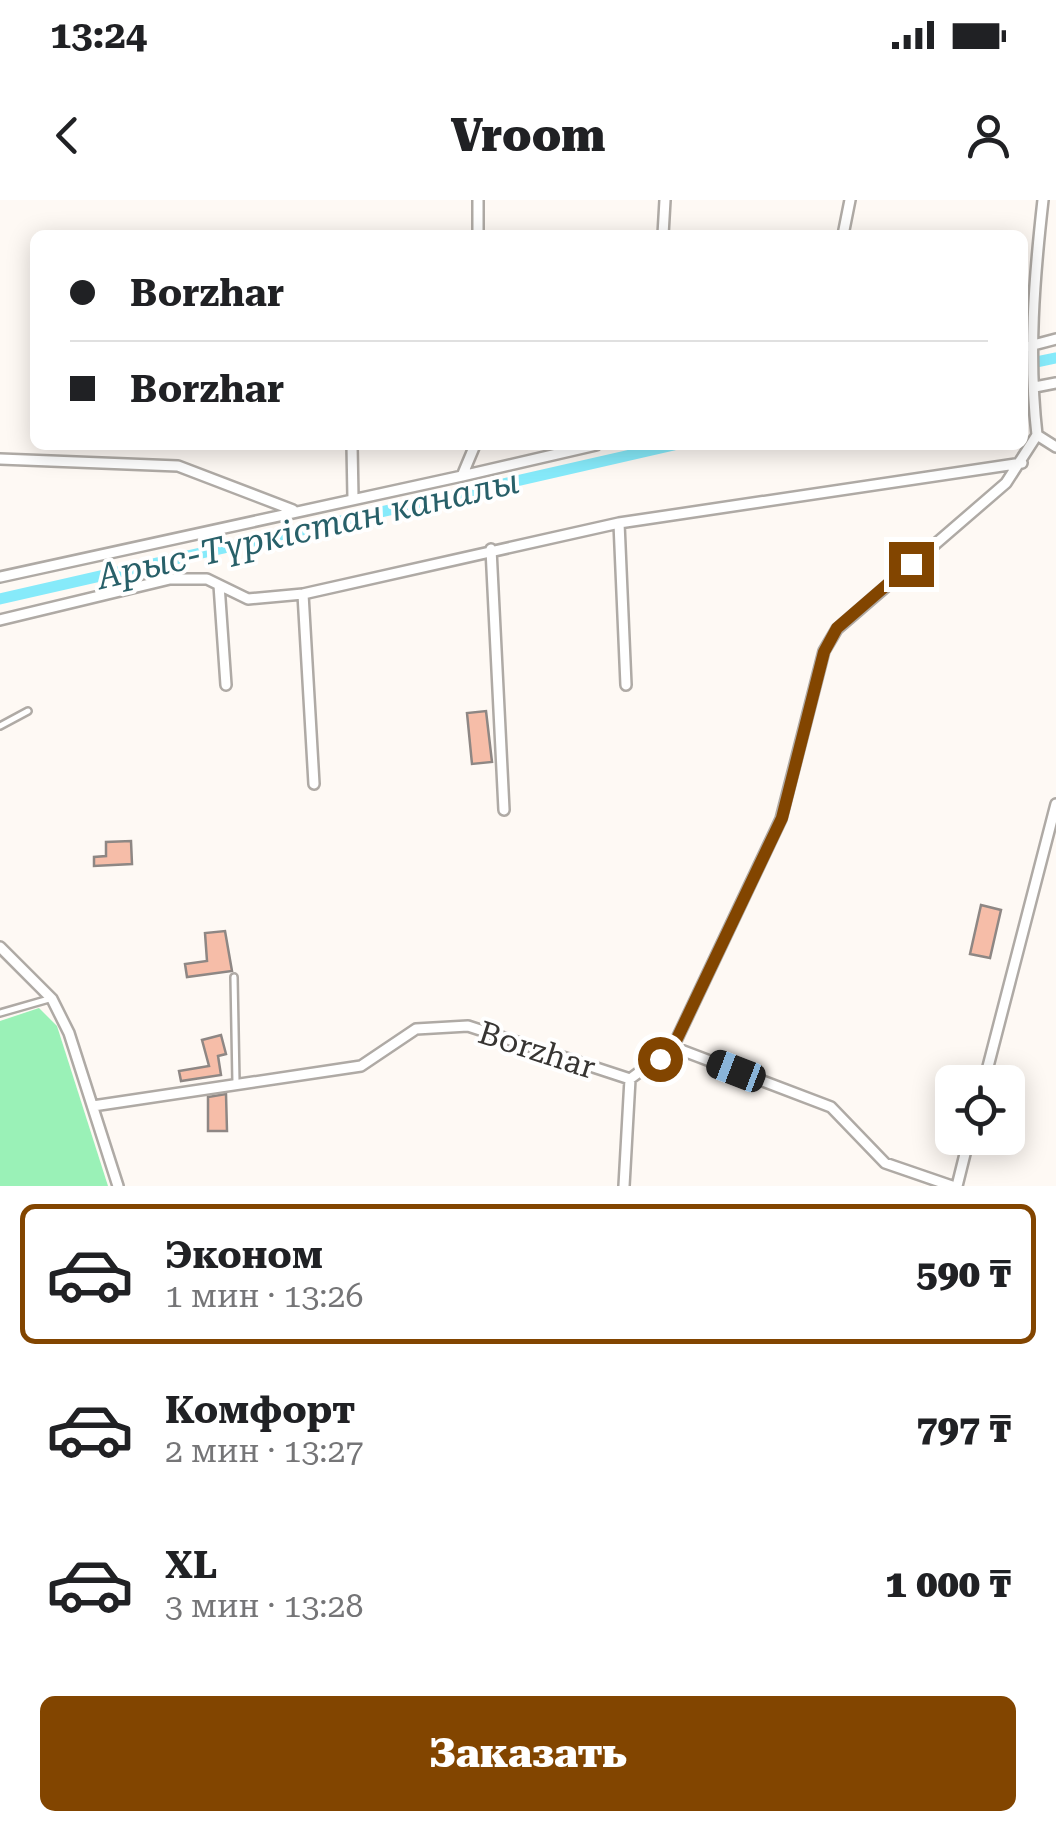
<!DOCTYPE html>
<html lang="ru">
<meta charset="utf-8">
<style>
:root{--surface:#fff;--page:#f2f2f2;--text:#202124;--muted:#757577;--line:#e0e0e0;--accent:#824500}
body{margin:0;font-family:"Roboto Serif",serif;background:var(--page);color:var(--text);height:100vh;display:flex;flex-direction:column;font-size:38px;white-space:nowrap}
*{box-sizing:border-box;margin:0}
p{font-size:32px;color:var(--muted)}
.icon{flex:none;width:55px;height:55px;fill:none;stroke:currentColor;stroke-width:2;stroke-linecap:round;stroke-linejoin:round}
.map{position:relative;height:986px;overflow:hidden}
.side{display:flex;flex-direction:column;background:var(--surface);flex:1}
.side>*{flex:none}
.top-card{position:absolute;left:30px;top:30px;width:998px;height:220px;border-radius:15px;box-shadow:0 5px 25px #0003;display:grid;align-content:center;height:220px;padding:0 40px;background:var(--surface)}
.fabs{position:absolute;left:935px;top:865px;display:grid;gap:20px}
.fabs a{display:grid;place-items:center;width:90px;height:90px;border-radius:15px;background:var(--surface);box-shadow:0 5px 25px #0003;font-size:50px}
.end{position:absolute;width:45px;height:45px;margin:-22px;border:12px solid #824500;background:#fff;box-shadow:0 0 0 5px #fff}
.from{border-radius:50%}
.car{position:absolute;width:30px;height:60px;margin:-30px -15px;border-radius:12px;box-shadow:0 0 8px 2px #0007;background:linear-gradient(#222 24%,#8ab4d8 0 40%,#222 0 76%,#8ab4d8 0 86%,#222 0)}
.top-card b{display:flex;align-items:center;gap:35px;height:95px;font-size:38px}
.top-card b+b{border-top:2px solid var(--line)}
.top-card i{width:25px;height:25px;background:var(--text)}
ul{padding:18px 0 0;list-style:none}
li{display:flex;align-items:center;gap:30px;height:140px;margin:0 20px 15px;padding:0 20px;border:5px solid transparent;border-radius:15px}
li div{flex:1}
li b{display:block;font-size:38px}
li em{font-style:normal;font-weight:800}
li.current{border-color:var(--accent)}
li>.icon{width:90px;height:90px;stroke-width:1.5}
.action{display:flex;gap:20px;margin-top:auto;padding:20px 40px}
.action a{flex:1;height:115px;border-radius:15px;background:var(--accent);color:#fff;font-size:40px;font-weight:800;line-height:115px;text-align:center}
.status{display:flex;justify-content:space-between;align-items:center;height:70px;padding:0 50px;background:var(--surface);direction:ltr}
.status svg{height:28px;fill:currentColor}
header{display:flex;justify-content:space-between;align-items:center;height:130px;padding:0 40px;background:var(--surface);font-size:45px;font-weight:800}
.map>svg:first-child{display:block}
</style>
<div class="status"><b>13:24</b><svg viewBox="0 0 49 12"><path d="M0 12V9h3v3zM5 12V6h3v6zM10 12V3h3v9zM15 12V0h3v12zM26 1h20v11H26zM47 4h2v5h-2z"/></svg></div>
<header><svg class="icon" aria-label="back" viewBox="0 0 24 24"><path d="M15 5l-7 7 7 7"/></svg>Vroom<svg class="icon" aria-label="person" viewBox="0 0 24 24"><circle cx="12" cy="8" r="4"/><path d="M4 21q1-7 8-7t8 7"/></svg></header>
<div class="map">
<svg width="1056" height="986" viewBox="0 0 1056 986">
<rect width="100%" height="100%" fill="#fef9f4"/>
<path fill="#9af1b7" d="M 39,808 L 57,826 L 108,986 L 0,986 L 0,821 Z"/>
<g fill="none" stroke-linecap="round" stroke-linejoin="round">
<path stroke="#86eafa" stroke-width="11" d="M 1022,165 L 1056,158
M 0,399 L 674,245"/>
</g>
<path fill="#f6bda8" stroke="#8e8784" stroke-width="2.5" d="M 486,511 L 492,562 L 472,564 L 467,513 Z
M 131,641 L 132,664 L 94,666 L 94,657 L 106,656 L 106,642 Z
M 981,705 L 1001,710 L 990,758 L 970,754 Z
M 225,731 L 232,771 L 187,777 L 185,764 L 207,761 L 205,733 Z
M 221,835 L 226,854 L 218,856 L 221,875 L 181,881 L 179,871 L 209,866 L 202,840 Z
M 226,894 L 227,931 L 208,931 L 208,897 Z"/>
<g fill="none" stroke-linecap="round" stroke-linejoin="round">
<g stroke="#afaaa5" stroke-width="10">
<path id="service" d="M 0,526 L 28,511
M 234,777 L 236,882
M 0,813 L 49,799"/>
</g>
<g stroke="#afaaa5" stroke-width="14">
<path id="minor" d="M 1043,0 C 1034,80 1028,156 1037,235 L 1056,247
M 478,35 L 478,0
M 663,35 L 665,0
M 843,35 L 850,0
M 1022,148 L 1056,139
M 1035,187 L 1056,183
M 352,245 L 353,298
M 0,259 L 178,266 L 293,310
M 462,276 L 596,245
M 619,323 L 626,485
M 491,349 L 504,610
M 0,377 L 462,276 L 475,245
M 219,385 L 226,485
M 303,394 L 314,584
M 0,420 L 170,379 L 207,379 L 248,399 L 303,394 L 619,323 L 1022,263
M 0,747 L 52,799 L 69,833 L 118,986
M 673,847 L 831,907 L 885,963 L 952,986
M 984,882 L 1056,604
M 93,906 L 361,866 L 416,829 L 468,826 L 630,879 L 673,847 L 781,619 L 824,451 L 837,429 L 1006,283 L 1037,235
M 624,986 L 630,879
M 957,986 L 969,938"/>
</g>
<use href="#service" stroke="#fff" stroke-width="5"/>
<use href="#minor" stroke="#fff" stroke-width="9"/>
</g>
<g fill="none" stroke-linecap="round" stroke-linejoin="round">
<path stroke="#824500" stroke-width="12" d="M 660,859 L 673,847 L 782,618 L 824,452 L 837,428 L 911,364"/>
</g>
<g text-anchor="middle" stroke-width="8" stroke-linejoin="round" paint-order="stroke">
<g font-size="32" fill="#373533" stroke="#fff">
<text transform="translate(537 850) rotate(18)" y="11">Borzhar</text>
</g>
<g font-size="35" font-style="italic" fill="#286069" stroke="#fff">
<text transform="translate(308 329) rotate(-13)" y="12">Арыс-Түркістан каналы</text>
</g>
</g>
</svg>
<div class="fabs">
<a><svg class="icon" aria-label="locate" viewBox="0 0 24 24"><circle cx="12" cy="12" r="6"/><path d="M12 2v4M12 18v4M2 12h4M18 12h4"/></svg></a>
</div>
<i class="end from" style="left:660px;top:859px"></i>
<i class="end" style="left:911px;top:364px"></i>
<i class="car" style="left:736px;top:871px;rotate:291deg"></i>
<div class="top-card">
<b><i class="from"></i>Borzhar</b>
<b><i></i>Borzhar</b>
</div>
</div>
<section class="side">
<ul>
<li class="current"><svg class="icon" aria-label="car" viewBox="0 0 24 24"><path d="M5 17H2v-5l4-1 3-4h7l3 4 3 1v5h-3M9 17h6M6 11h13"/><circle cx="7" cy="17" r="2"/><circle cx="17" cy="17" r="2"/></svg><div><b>Эконом</b><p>1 мин · 13:26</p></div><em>590 ₸</em></li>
<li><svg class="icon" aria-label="car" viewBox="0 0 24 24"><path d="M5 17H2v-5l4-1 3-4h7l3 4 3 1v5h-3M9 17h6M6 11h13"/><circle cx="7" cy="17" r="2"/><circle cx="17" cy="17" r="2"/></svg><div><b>Комфорт</b><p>2 мин · 13:27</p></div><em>797 ₸</em></li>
<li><svg class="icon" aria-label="car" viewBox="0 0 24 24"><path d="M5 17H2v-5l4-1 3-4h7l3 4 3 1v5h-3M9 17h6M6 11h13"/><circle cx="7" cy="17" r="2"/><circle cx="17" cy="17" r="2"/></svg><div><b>XL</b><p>3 мин · 13:28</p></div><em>1 000 ₸</em></li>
</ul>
<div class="action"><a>Заказать</a></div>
</section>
